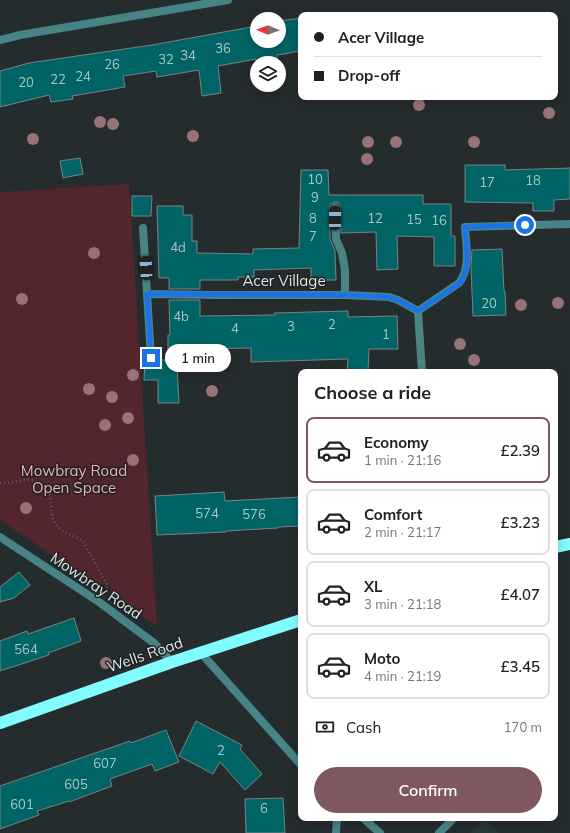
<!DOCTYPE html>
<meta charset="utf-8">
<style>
:root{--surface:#fff;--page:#f6f6f6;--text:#202124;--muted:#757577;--line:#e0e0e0;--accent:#7f575e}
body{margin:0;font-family:Mulish,sans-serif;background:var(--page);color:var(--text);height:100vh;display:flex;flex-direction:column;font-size:15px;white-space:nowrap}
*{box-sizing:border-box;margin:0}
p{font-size:13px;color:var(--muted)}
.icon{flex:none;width:22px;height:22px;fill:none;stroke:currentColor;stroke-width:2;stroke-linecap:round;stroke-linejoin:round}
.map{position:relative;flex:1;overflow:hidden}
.side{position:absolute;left:298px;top:369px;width:260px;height:452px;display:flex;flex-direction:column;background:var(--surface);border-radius:8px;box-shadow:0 2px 10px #0003}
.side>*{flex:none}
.hud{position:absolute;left:298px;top:12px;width:260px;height:88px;border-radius:8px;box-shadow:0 2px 10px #0003;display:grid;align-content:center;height:88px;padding:0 16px;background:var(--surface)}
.needle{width:26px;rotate:271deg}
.controls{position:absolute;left:250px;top:12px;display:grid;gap:8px}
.controls a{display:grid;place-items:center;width:36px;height:36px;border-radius:50%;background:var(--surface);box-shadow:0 2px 10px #0003;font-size:20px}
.end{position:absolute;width:18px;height:18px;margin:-9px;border:5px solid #1a73e8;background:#fff;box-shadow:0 0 0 2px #fff}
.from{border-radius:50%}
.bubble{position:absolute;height:28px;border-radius:14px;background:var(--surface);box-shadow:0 2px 10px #0003;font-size:13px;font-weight:600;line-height:28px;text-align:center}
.car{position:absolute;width:12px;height:24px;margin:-12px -6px;border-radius:5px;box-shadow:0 0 3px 1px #0007;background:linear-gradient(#222 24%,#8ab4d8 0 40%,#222 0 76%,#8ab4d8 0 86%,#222 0)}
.hud b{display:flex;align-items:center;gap:14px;height:38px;font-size:15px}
.hud b+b{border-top:1px solid var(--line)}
.hud i{width:10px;height:10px;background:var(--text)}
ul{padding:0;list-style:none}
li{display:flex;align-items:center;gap:12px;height:66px;margin:0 8px 6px;padding:0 8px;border:2px solid var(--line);border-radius:8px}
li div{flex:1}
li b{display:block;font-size:15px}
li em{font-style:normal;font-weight:600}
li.active{border-color:var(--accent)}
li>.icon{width:36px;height:36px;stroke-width:1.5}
h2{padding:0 16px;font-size:18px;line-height:48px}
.pay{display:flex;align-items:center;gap:10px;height:44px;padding:0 16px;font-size:15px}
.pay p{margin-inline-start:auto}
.primary-button{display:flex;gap:8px;margin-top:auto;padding:8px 16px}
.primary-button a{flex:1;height:46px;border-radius:24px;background:var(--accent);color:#fff;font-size:16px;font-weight:600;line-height:46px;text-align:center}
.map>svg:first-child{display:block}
</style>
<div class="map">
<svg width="570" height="833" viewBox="0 0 570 833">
<rect width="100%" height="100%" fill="#252c2d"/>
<path fill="#273636" d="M 484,819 L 499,833 L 470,833 Z"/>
<path fill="#53252c" d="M 129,184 L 157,626 L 110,593 L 111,590 L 108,586 L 105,584 L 100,586 L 82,575 L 0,520 L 0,192 Z"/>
<path fill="#006466" stroke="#7a8383" d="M 301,18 L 301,51 L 277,55 L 277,63 L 257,63 L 257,70 L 256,59 L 218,66 L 221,93 L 202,96 L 199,70 L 157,77 L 156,71 L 123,76 L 125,87 L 72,96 L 73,99 L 51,102 L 49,95 L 0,107 L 0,71 L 29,63 L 152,45 L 257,26 L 257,41 L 279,41 L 279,21 Z
M 80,158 L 83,174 L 63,178 L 60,161 Z
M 465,165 L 505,165 L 505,170 L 570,168 L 570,199 L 554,200 L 554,211 L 533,211 L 533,203 L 465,202 Z
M 301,170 L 328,170 L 329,195 L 423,195 L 423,204 L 451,204 L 451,236 L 455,236 L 455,266 L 434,266 L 434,237 L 397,236 L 398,269 L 377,270 L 376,232 L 341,233 L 340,206 L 338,202 L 334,202 L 330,204 L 330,239 L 335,251 L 336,280 L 311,280 L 311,268 L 254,270 L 254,277 L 238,277 L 238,280 L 200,280 L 200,289 L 169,289 L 169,278 L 159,278 L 157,206 L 183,206 L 183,215 L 192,215 L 192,241 L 197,241 L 197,253 L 253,254 L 253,249 L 299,248 Z
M 132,196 L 152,196 L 151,216 L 132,216 Z
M 502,249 L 504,291 L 505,291 L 506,315 L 473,316 L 471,267 L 472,250 Z
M 169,300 L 200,300 L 200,316 L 275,315 L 274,313 L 348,311 L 348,317 L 397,316 L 398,349 L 369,349 L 368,371 L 347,371 L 348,359 L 251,362 L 251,348 L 192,349 L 193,367 L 177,367 L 179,403 L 158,403 L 158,380 L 144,380 L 145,359 L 151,363 L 154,362 L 156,360 L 168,360 L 168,335 L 170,335 Z
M 224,492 L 225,501 L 301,497 L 301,526 L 278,527 L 278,528 L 226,531 L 226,532 L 157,535 L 155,496 Z
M 19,572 L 30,585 L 14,598 L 0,602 L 0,587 Z
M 74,618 L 81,641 L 48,653 L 49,655 L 0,671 L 0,641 L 27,631 L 28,634 Z
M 196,721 L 242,745 L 240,749 L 262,774 L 245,790 L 220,762 L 213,774 L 179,756 Z
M 166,730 L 179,762 L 155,771 L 152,764 L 110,779 L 112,786 L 69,802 L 69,801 L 37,811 L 39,815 L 0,829 L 0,786 L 130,741 L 131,743 Z
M 283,798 L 285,833 L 246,833 L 245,799 Z"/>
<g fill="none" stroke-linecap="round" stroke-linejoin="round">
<path stroke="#5e6465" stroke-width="2.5" stroke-dasharray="1 3" stroke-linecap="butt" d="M 0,483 C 11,484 20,479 31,480 C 59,483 46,513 56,525 C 63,534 74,535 83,541 L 108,586 L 106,589"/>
<path stroke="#488485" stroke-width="8" d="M 335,207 L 336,239 L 342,253 L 345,270 L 345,295
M 143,228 L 151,358
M 147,294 L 215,295
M 363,818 L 380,833
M 439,833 L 454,818"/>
<path stroke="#488485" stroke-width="8" d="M 0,40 L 20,35 L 228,0
M 215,295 L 345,295 L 389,297 L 398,300 L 418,311 L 459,283 C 471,268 466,245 465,227 L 570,224
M 418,311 L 422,372
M 0,537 L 99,602 L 154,643 L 172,662
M 201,653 L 301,765
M 336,833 L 337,818"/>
<path stroke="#81fcff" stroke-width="12" d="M 555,547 L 570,544
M 0,723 L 172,662 L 301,620"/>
</g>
<g fill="#977277">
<circle cx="419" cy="105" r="6"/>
<circle cx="549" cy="113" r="6"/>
<circle cx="100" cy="122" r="6"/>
<circle cx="113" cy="124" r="6"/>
<circle cx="193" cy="136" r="6"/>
<circle cx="33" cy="139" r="6"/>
<circle cx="368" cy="142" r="6"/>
<circle cx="396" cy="142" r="6"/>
<circle cx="474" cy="142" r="6"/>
<circle cx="367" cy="159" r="6"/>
<circle cx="94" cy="253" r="6"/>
<circle cx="22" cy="299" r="6"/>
<circle cx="558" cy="303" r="6"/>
<circle cx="521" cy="305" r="6"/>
<circle cx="460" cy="344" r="6"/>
<circle cx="474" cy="360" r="6"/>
<circle cx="133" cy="375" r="6"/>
<circle cx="89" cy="389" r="6"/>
<circle cx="212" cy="391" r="6"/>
<circle cx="112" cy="397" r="6"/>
<circle cx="128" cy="418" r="6"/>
<circle cx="105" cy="425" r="6"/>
<circle cx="133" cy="460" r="6"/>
<circle cx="26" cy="508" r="6"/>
<circle cx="106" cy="663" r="6"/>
</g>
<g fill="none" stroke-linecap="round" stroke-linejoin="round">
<path stroke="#1a73e8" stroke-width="5" d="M 151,358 L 147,294 L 346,295 L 389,297 L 398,300 L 418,311 L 460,283 C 471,268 466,245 465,227 L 525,225"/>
</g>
<g text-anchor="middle" stroke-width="3" stroke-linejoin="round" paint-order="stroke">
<g font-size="13" fill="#a9c6c6">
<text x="223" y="53">36</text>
<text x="188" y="60">34</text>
<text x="166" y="64">32</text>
<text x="112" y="69">26</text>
<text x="83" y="81">24</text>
<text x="58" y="84">22</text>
<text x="26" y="87">20</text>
<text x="315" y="184">10</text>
<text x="533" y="185">18</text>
<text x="487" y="187">17</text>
<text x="315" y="202">9</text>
<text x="313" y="223">8</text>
<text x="375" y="223">12</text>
<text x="414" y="224">15</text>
<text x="439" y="225">16</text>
<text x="313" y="241">7</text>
<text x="178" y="252">4d</text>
<text x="489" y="308">20</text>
<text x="181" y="321">4b</text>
<text x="332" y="329">2</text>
<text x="291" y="331">3</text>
<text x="235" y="333">4</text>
<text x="386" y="339">1</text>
<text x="207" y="518">574</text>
<text x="254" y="519">576</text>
<text x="26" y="654">564</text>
<text x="221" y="755">2</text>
<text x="105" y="768">607</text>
<text x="76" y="789">605</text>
<text x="22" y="809">601</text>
<text x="264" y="813">6</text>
</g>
<g font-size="15" fill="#e1e6e6" stroke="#1c2323">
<text x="284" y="286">Acer Village</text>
<text transform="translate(96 586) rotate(34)" y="5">Mowbray Road</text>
<text transform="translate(145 655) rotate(-19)" y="5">Wells Road</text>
</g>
<g font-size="15" fill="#f5acb4" stroke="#1c2323">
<text x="74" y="476">Mowbray Road<tspan x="74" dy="17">Open Space</tspan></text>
</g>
</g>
</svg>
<div class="controls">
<a><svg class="needle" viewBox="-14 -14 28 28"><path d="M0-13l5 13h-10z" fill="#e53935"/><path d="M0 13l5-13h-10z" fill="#757577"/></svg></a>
<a><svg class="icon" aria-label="layers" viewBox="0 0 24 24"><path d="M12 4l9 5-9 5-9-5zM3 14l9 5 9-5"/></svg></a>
</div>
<i class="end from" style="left:525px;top:225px"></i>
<i class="end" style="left:151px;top:358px"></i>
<div class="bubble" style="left:165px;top:344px;width:66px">1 min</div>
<i class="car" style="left:335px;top:218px;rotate:1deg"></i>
<i class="car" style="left:146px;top:268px;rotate:357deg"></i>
<div class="hud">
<b><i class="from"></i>Acer Village</b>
<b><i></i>Drop-off</b>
</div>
<section class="side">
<h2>Choose a ride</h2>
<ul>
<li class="active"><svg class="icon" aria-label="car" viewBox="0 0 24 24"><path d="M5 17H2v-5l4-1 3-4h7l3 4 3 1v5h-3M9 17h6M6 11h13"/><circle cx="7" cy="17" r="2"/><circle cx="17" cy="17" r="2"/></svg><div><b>Economy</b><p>1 min · 21:16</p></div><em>£2.39</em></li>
<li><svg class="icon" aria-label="car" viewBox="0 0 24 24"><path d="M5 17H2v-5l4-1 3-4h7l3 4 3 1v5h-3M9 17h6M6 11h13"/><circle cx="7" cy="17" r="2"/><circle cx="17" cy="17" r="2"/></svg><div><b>Comfort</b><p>2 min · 21:17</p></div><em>£3.23</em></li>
<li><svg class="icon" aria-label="car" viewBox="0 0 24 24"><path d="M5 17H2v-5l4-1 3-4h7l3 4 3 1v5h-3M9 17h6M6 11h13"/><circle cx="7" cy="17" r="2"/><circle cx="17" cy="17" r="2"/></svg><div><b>XL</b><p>3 min · 21:18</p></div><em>£4.07</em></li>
<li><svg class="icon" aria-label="car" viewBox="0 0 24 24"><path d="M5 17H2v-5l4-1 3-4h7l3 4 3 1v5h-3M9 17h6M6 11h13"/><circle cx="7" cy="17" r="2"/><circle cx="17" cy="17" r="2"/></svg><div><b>Moto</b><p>4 min · 21:19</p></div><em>£3.45</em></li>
</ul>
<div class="pay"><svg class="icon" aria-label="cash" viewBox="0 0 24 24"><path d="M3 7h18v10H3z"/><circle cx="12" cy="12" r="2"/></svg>Cash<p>170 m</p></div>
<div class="primary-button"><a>Confirm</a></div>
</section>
</div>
